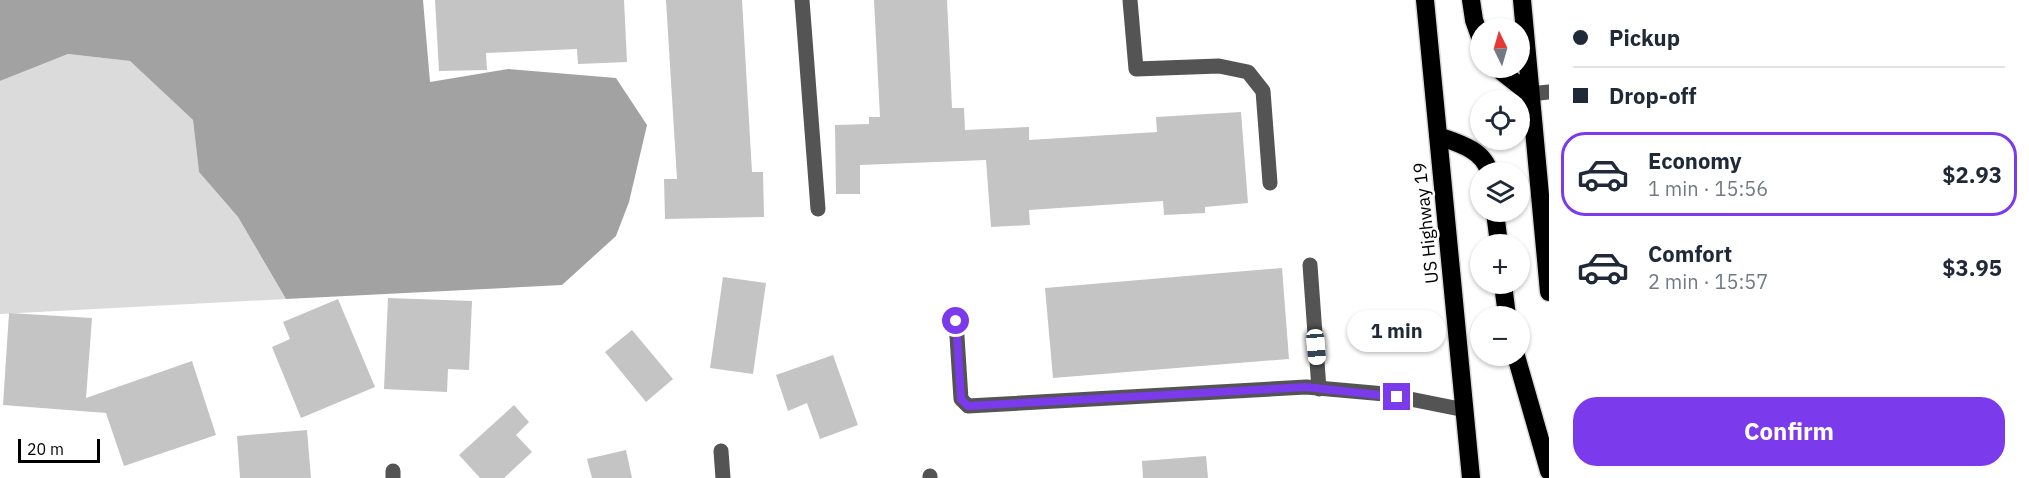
<!DOCTYPE html>
<meta charset="utf-8">
<style>
:root{--surface:#fff;--page:#f6f6f7;--text:#1f2937;--muted:#747a83;--line:#e0e1e3;--accent:#7c3aed}
body{margin:0;font-family:"IBM Plex Sans",sans-serif;background:var(--page);color:var(--text);height:100vh;display:flex;flex-direction:column;font-size:22px;white-space:nowrap}
*{box-sizing:border-box;margin:0}
p{font-size:20px;color:var(--muted)}
.icon{flex:none;width:33px;height:33px;fill:none;stroke:currentColor;stroke-width:2;stroke-linecap:round;stroke-linejoin:round}
.map{position:relative;flex:1;overflow:hidden}
.sheet{display:flex;flex-direction:column;background:var(--surface);width:480px}
.sheet>*{flex:none}
.hud{display:grid;align-content:center;height:132px;padding:0 24px;background:var(--surface)}
.needle{width:39px;rotate:355deg}
.controls{position:absolute;left:1470px;top:18px;display:grid;gap:12px}
.controls a{display:grid;place-items:center;width:60px;height:60px;border-radius:50%;background:var(--surface);box-shadow:0 2px 4px #0004;font-size:30px}
.scale{position:absolute;left:18px;bottom:15px;width:82px;box-sizing:border-box;padding-left:6px;border:3px solid #000;border-top:0;font-size:16px;line-height:21px;white-space:nowrap;color:#000;-webkit-text-stroke:4px #fff;paint-order:stroke}
.end{position:absolute;width:27px;height:27px;margin:-14px;border:8px solid #7c3aed;background:#fff;box-shadow:0 0 0 3px #fff}
.from{border-radius:50%}
.bubble{position:absolute;height:42px;border-radius:21px;background:var(--surface);box-shadow:0 2px 4px #0004;font-size:20px;font-weight:700;line-height:42px;text-align:center}
.car{position:absolute;width:18px;height:36px;margin:-18px -9px;border-radius:8px;box-shadow:0 0 4px 2px #0007;background:linear-gradient(#fff 24%,#345 0 40%,#fff 0 76%,#345 0 86%,#fff 0)}
.hud b{display:flex;align-items:center;gap:21px;height:57px;font-size:22px}
.hud b+b{border-top:2px solid var(--line)}
.hud i{width:15px;height:15px;background:var(--text)}
ul{padding:0;list-style:none}
li{display:flex;align-items:center;gap:18px;height:84px;margin:0 12px 9px;padding:0 12px;border:3px solid transparent;border-radius:24px}
li div{flex:1}
li b{display:block;font-size:22px}
li em{font-style:normal;font-weight:700}
li.selected{border-color:var(--accent)}
li>.icon{width:54px;height:54px;stroke-width:1.5}
.button{display:flex;gap:12px;margin-top:auto;padding:12px 24px}
.button a{flex:1;height:69px;border-radius:24px;background:var(--accent);color:#fff;font-size:24px;font-weight:700;line-height:69px;text-align:center}
main{display:flex;flex:1;min-height:0}
.map>svg:first-child{display:block}
</style>
<main>
<div class="map">
<svg width="1549" height="478" viewBox="0 0 1549 478">
<rect width="100%" height="100%" fill="#fff"/>
<path fill="#dbdbdb" d="M 68,54 L 130,61 L 193,120 L 199,172 L 238,217 L 286,299 L 0,314 L 0,81 Z"/>
<path fill="#a2a2a2" d="M 0,0 L 423,0 L 430,82 L 508,69 L 616,78 L 647,125 L 629,202 L 616,236 L 562,285 L 286,299 L 238,217 L 199,172 L 193,120 L 130,61 L 68,54 L 0,81 Z"/>
<path fill="#c4c4c4" d="M 435,0 L 624,0 L 627,62 L 578,64 L 577,49 L 486,53 L 487,70 L 439,71 Z
M 666,0 L 742,0 L 752,172 L 763,172 L 764,217 L 665,219 L 664,179 L 677,179 Z
M 874,0 L 947,0 L 952,108 L 964,108 L 965,130 L 1029,127 L 1029,140 L 1157,132 L 1156,117 L 1241,112 L 1248,203 L 1205,207 L 1205,213 L 1164,215 L 1163,201 L 1029,210 L 1030,225 L 991,227 L 986,160 L 860,165 L 860,194 L 836,194 L 835,125 L 869,124 L 869,117 L 880,117 Z
M 1282,268 L 1289,359 L 1053,378 L 1045,288 Z
M 723,277 L 766,283 L 753,374 L 710,368 Z
M 388,298 L 472,301 L 469,370 L 448,369 L 447,392 L 384,389 Z
M 338,299 L 375,387 L 301,418 L 272,347 L 290,339 L 283,322 Z
M 9,313 L 92,318 L 86,398 L 192,361 L 216,435 L 124,466 L 106,413 L 3,405 Z
M 632,330 L 673,379 L 646,402 L 605,352 Z
M 833,355 L 858,425 L 820,439 L 807,403 L 788,411 L 776,375 Z
M 514,405 L 529,422 L 516,435 L 532,452 L 504,478 L 480,478 L 459,455 Z
M 307,430 L 311,478 L 240,478 L 237,436 Z
M 626,450 L 632,478 L 592,478 L 587,459 Z
M 1206,456 L 1208,478 L 1143,478 L 1142,461 Z"/>
<g fill="none" stroke-linecap="round" stroke-linejoin="round">
<g stroke="#dbdbdb" stroke-width="21">
<path id="highway" d="M 1425,0 L 1471,478
M 1471,0 L 1474,20 L 1480,37
M 1522,0 L 1549,292
M 1497,68 L 1530,94
M 1438,136 C 1458,143 1484,150 1489,172
M 1495,212 L 1499,244
M 1503,284 L 1507,316
M 1516,356 L 1549,471"/>
</g>
<path stroke="#545454" stroke-width="15" d="M 802,0 L 818,209
M 1130,0 L 1136,69 L 1219,66 L 1248,72 L 1263,91 L 1270,183
M 1530,94 L 1549,92
M 1310,265 L 1319,389
M 956,321 L 961,399 L 968,406 L 1306,387 L 1385,394 L 1465,410
M 721,451 L 723,478
M 393,471 L 393,478
M 930,476 L 930,478"/>
<use href="#highway" stroke="#000" stroke-width="18"/>
</g>
<g fill="none" stroke-linecap="round" stroke-linejoin="round">
<path stroke="#7c3aed" stroke-width="8" d="M 956,321 L 961,399 L 968,406 L 1306,387 L 1397,397"/>
</g>
<g text-anchor="middle" stroke-width="5" stroke-linejoin="round" paint-order="stroke">
<g font-size="18" fill="#000" stroke="#fff">
<text transform="translate(1426 223) rotate(-96)" y="6">US Highway 19</text>
</g>
</g>
</svg>
<div class="controls">
<a><svg class="needle" viewBox="-14 -14 28 28"><path d="M0-13l5 13h-10z" fill="#e53935"/><path d="M0 13l5-13h-10z" fill="#747a83"/></svg></a>
<a><svg class="icon" aria-label="locate" viewBox="0 0 24 24"><circle cx="12" cy="12" r="6"/><path d="M12 2v4M12 18v4M2 12h4M18 12h4"/></svg></a>
<a><svg class="icon" aria-label="layers" viewBox="0 0 24 24"><path d="M12 4l9 5-9 5-9-5zM3 14l9 5 9-5"/></svg></a>
<a>+</a>
<a>−</a>
</div>
<div class="scale">20 m</div>
<i class="end from" style="left:956px;top:321px"></i>
<i class="end" style="left:1397px;top:397px"></i>
<div class="bubble" style="left:1347px;top:310px;width:99px">1 min</div>
<i class="car" style="left:1316px;top:347px;rotate:175deg"></i>
</div>
<section class="sheet">
<div class="hud">
<b><i class="from"></i>Pickup</b>
<b><i></i>Drop-off</b>
</div>
<ul>
<li class="selected"><svg class="icon" aria-label="car" viewBox="0 0 24 24"><path d="M5 17H2v-5l4-1 3-4h7l3 4 3 1v5h-3M9 17h6M6 11h13"/><circle cx="7" cy="17" r="2"/><circle cx="17" cy="17" r="2"/></svg><div><b>Economy</b><p>1 min · 15:56</p></div><em>$2.93</em></li>
<li><svg class="icon" aria-label="car" viewBox="0 0 24 24"><path d="M5 17H2v-5l4-1 3-4h7l3 4 3 1v5h-3M9 17h6M6 11h13"/><circle cx="7" cy="17" r="2"/><circle cx="17" cy="17" r="2"/></svg><div><b>Comfort</b><p>2 min · 15:57</p></div><em>$3.95</em></li>
</ul>
<div class="button"><a>Confirm</a></div>
</section>
</main>
